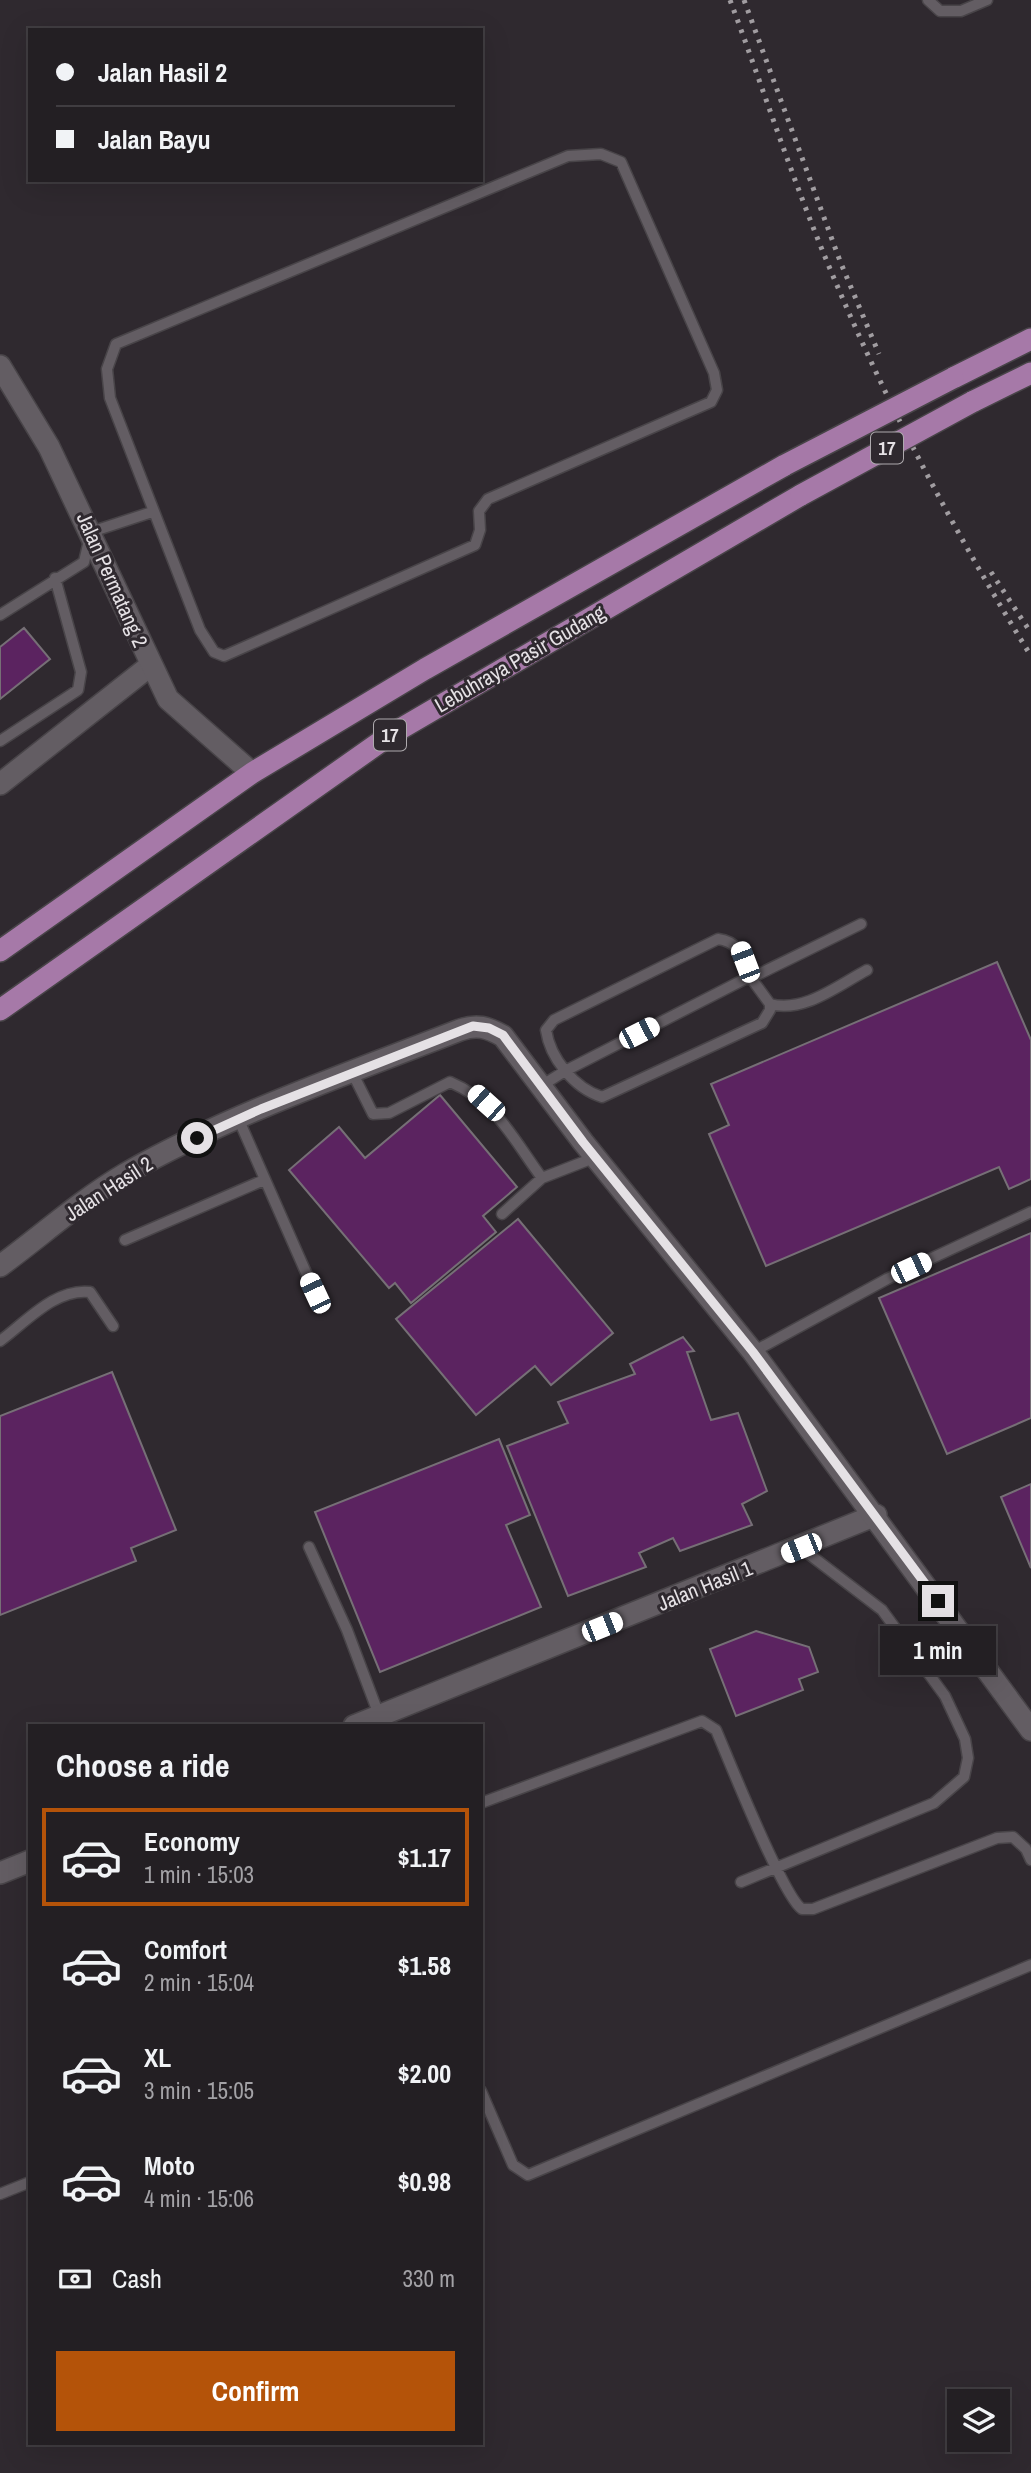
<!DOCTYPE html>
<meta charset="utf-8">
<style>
:root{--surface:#231f23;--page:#2b272b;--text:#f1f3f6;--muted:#a3a2a6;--line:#403d41;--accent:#b45309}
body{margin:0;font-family:"Archivo Narrow",sans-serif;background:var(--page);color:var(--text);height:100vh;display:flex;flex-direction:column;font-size:26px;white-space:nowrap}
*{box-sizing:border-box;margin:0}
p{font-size:23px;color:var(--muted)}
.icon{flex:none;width:38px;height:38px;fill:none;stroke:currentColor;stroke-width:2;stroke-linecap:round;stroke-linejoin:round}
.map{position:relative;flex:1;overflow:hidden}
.side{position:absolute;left:28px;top:1724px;width:455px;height:721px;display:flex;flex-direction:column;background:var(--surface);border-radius:0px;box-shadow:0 7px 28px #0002,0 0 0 2px var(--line)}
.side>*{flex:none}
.banner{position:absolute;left:28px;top:28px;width:455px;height:154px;border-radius:0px;box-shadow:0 7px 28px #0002,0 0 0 2px var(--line);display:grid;align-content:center;height:154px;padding:0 28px;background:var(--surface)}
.controls{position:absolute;left:947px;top:2389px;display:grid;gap:14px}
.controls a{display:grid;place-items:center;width:63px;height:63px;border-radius:0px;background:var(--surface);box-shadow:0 7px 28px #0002,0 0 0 2px var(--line);font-size:35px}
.end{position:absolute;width:32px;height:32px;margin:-16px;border:9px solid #e5e1e5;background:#111;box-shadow:0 0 0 4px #111}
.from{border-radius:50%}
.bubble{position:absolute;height:49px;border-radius:0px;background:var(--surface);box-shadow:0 7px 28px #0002,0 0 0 2px var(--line);font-size:23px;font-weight:700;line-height:49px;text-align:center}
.car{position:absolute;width:21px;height:42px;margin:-21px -10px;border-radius:9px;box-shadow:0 0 5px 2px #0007;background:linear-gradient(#fff 24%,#345 0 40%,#fff 0 76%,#345 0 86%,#fff 0)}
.banner b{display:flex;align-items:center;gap:24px;height:66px;font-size:26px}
.banner b+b{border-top:2px solid var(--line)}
.banner i{width:18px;height:18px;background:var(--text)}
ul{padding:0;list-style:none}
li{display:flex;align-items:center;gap:21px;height:98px;margin:0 14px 10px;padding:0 14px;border:4px solid transparent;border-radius:0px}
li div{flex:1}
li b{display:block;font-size:26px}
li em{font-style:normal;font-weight:700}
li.on{border-color:var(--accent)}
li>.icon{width:63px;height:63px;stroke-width:1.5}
h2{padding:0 28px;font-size:32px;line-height:84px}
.pay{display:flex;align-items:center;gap:18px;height:77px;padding:0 28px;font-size:26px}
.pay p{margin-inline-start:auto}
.action{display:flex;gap:14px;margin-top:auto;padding:14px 28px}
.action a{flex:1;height:80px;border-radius:0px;background:var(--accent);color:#fff;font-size:28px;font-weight:700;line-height:80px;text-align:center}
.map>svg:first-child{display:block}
</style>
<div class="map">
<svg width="1031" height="2473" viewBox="0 0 1031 2473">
<rect width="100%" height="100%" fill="#2f292f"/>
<path fill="#5b2360" stroke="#766f76" stroke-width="2" d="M 24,628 L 50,659 L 0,699 L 0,647 Z
M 997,962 L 1031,1040 L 1031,1179 L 1009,1189 L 999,1167 L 766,1266 L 709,1134 L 729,1125 L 711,1084 Z
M 440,1095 L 517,1187 L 483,1216 L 496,1232 L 411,1303 L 395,1283 L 389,1288 L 289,1170 L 339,1127 L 365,1158 Z
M 518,1219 L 613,1333 L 551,1385 L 535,1366 L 476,1415 L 396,1319 Z
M 1031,1233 L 1031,1418 L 947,1454 L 879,1298 Z
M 683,1337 L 694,1351 L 687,1352 L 711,1420 L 738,1413 L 767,1491 L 742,1504 L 752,1525 L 680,1551 L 673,1538 L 639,1553 L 646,1567 L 568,1596 L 507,1446 L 568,1423 L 558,1402 L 635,1374 L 630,1364 Z
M 112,1372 L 176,1530 L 131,1548 L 136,1561 L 0,1615 L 0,1416 Z
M 499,1439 L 530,1515 L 506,1525 L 541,1607 L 380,1672 L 315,1512 Z
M 1031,1484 L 1031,1568 L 1001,1497 Z
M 756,1631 L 809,1647 L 818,1672 L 799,1679 L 803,1690 L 736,1716 L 710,1649 Z"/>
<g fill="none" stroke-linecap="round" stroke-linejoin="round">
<g stroke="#484448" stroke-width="13">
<path id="service" d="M 928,0 L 940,11 L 961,11 L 987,0
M 601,154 L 621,162 L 714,373 L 717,390 L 711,402 L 488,499 L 479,511 L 480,530 L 475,545 L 224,656 L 214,652 L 200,630 L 110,398 L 107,369 L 116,344 L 568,156 Z
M 0,615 L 84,562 L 91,532 L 152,512
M 0,741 L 78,690 L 81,672 L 55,578
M 770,1004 C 804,1013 837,986 867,970
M 352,1072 L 373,1114 L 389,1113 L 450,1082 C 497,1102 513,1139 542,1178 L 502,1214
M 541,1086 L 565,1071 L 745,979 L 751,978 L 770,1004 L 770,1010 L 762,1023 L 602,1097 C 574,1088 550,1058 546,1030 L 554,1020 L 718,939 C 741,942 743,959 751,978 L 861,924
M 238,1118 L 315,1293
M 542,1178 L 596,1157
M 125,1240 L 264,1180
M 0,1341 C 26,1322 55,1288 90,1292 L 113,1326
M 753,1352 L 887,1279 L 1031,1212
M 309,1547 L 347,1630 L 379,1715
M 481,1803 L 702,1721 L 716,1730 C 729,1760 783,1897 802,1909 L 813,1909 L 997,1838 L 1013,1837 L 1026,1849 L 1031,1860
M 741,1882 L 934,1803 L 964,1777 L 968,1758 L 965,1739 L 945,1696 L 882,1610 L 801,1548
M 481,2091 L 513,2165 L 528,2175 L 1031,1965
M 0,2194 L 30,2182"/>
</g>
<g stroke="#484448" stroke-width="24">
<path id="minor" d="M 0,784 L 151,665
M 354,1726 L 876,1515
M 0,1873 L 30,1861"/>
</g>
<g stroke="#484448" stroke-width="24">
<path id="tertiary" d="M 0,366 L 49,447 L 168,699 L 252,773
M 0,1266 C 41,1236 81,1200 125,1174 C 230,1114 347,1074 460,1030 C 477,1024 487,1027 503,1036 L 583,1142 L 753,1352 L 1031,1730"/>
</g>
<g stroke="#484448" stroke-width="24">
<path id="trunk" d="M 953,378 L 1031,339
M 972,402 L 1031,373
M 0,951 L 252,773 L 425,669 L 785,465
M 0,1010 L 390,735 L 801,495"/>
</g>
<use href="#service" stroke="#635d63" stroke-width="10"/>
<use href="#minor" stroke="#635d63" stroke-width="21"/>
<use href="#tertiary" stroke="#635d63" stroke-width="21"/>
<use href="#trunk" stroke="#a679a8" stroke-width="21"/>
<path stroke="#a19da1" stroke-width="5" stroke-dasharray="3.5 7" stroke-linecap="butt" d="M 730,0 C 763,88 792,178 828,264 C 885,401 953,530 1031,656
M 744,0 L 840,261 L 879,354
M 991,572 L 1031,633"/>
<g stroke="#484448" stroke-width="24" stroke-linecap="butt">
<path id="trunk-bridge" d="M 785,465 L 953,378
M 801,495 L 972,402"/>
</g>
<use href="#trunk-bridge" stroke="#a679a8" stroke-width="21"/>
</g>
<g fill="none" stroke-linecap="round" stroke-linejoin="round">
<path stroke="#e5e1e5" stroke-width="9" d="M 197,1138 L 261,1109 L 473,1026 L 489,1028 L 503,1035 L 583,1142 L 753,1352 L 938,1601"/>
</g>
<g text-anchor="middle" stroke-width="6" stroke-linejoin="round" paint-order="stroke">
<g fill="#2f292f" stroke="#aeaaae" stroke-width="2">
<rect x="871" y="432.5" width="32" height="31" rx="5"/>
<rect x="374" y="719.5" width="32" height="31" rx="5"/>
</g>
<g font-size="19" font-weight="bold" fill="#e5e1e5">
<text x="887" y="455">17</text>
<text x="390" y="742">17</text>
</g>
<g font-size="21" fill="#e5e1e5" stroke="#2f292f">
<text transform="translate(112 580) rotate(66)" y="7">Jalan Permatang 2</text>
<text transform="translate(520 659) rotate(-30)" y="7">Lebuhraya Pasir Gudang</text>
<text transform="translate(109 1189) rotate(-33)" y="7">Jalan Hasil 2</text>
<text transform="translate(705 1586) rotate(-22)" y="7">Jalan Hasil 1</text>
</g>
</g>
</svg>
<div class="controls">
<a><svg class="icon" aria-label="layers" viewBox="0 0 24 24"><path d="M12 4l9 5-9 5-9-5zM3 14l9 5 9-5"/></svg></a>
</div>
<i class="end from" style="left:197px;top:1138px"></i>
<i class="end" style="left:938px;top:1601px"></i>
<div class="bubble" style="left:880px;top:1626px;width:116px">1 min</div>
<i class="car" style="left:745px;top:962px;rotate:339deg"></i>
<i class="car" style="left:639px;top:1033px;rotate:63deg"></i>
<i class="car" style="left:486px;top:1103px;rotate:312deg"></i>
<i class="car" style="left:911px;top:1268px;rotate:65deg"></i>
<i class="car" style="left:315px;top:1293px;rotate:335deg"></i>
<i class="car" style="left:801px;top:1548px;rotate:248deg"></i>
<i class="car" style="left:602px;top:1627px;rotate:68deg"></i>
<div class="banner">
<b><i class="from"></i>Jalan Hasil 2</b>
<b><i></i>Jalan Bayu</b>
</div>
<section class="side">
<h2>Choose a ride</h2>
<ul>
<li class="on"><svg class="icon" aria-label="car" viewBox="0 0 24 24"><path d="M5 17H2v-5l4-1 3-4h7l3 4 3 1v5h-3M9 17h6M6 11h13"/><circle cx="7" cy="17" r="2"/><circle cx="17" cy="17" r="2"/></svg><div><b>Economy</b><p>1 min · 15:03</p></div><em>$1.17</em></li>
<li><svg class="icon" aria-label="car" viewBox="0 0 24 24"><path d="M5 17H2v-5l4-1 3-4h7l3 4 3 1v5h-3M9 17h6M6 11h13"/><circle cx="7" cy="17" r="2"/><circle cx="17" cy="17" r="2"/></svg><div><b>Comfort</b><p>2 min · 15:04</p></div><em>$1.58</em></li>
<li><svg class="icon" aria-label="car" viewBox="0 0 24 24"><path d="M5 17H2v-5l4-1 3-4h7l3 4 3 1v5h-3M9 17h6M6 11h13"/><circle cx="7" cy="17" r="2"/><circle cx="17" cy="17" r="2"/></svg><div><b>XL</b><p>3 min · 15:05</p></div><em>$2.00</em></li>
<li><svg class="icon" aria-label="car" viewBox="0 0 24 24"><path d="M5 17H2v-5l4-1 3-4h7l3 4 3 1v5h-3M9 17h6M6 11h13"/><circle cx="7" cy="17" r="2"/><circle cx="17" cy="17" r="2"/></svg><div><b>Moto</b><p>4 min · 15:06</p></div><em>$0.98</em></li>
</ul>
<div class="pay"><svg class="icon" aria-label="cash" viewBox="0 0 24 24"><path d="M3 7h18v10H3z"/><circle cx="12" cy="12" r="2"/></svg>Cash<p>330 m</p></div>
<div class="action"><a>Confirm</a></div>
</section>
</div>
